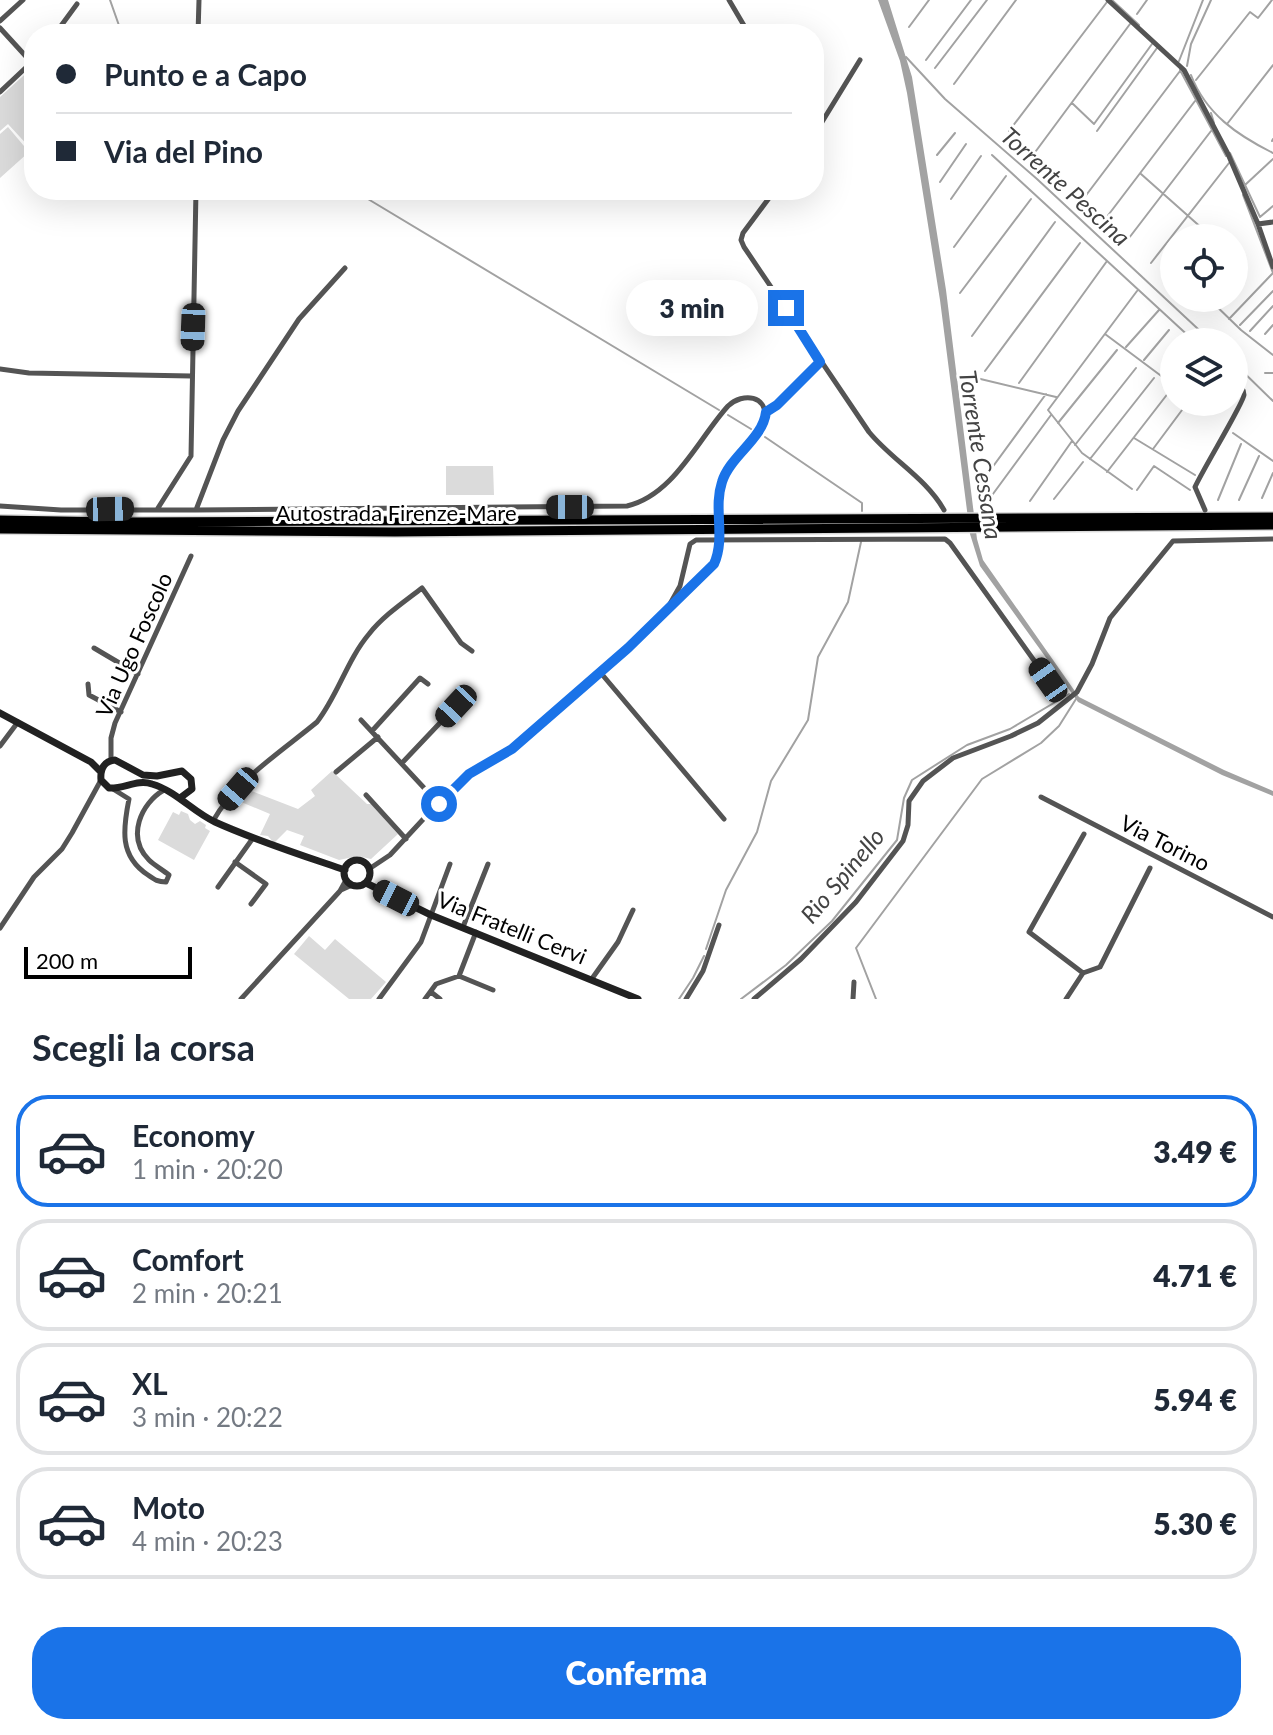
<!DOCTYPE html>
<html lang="it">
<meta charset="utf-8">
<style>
:root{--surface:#fff;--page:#f6f6f7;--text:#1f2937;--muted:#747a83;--line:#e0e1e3;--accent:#1a73e8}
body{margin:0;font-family:Lato,sans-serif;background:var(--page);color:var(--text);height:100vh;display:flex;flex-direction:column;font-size:30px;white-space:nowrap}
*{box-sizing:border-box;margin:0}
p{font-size:26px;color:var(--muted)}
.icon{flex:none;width:44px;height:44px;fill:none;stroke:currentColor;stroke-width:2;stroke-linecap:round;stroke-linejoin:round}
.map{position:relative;height:999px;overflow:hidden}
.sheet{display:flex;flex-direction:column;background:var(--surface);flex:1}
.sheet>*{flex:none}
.hud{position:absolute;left:24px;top:24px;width:800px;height:176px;border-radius:32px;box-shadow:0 8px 32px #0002;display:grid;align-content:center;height:176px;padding:0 32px;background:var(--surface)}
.fabs{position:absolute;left:1160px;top:224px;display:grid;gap:16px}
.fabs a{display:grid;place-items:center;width:88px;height:88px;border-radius:50%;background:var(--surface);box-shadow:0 8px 32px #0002;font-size:40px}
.scale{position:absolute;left:24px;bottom:20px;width:168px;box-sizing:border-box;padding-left:8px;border:4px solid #000;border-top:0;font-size:22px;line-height:28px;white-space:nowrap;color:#000;-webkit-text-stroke:6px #fff;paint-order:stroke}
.end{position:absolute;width:36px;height:36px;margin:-18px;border:10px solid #1a73e8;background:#fff;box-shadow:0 0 0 4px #fff}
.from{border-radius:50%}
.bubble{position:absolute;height:56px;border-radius:28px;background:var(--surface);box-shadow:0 8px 32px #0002;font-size:26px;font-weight:800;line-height:56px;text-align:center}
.car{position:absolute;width:24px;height:48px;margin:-24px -12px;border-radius:10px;box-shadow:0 0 6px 2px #0007;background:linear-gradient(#222 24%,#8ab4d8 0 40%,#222 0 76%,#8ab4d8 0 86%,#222 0)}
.hud b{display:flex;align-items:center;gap:28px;height:76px;font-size:30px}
.hud b+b{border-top:2px solid var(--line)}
.hud i{width:20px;height:20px;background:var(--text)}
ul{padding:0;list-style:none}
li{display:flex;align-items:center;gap:24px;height:112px;margin:0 16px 12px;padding:0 16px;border:4px solid var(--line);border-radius:32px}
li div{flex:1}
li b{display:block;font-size:30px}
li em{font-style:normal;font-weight:800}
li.active{border-color:var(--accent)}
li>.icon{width:72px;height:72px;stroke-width:1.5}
h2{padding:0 32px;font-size:36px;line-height:96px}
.primary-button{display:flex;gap:16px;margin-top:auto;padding:16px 32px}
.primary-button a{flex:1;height:92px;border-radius:32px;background:var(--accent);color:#fff;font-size:32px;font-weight:800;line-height:92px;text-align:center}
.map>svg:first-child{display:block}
</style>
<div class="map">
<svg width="1273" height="999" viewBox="0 0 1273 999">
<rect width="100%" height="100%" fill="#fff"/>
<path fill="#dbdbdb" d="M 33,67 L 34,146 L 31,149 L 8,124 L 0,131 L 0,97 Z
M 8,127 L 29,152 L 0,178 L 0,134 Z
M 446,466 L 493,466 L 494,495 L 446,495 Z
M 332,771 L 367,804 L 371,804 L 398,834 L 371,859 L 358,856 L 339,860 L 300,845 L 304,836 L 287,830 L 274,843 L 268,836 L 260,835 L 270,814 L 234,799 L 244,788 L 298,809 L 315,796 L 311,790 Z
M 181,811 L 188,814 L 190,820 L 195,824 L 200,821 L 206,825 L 205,828 L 210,831 L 194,860 L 158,840 L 173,812 L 179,815 Z
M 309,936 L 325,950 L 335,939 L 386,982 L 371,999 L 349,999 L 294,954 Z"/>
<path fill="#a2a2a2" d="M 878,0 L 888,0 L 912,77 L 946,290 L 977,539 L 983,560 L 1079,697 L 1224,770 L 1273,791 L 1273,796 L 1222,775 L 1078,702 L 980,566 L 970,534 L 940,300 L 907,93 L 900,61 Z"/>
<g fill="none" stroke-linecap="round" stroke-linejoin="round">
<path stroke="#a2a2a2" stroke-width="2" d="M 110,0 L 122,34
M 1112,0 L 1139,25
M 1137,14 L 1147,0
M 909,27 L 929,0
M 906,57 L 945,99 L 1037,179 L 1212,342
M 926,60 L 971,0
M 1179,61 L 1203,0
M 1187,66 L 1191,44 L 1211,0
M 935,68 L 987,0
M 1180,70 L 1226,156
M 1191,75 C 1206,114 1237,135 1273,153
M 1196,80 L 1250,12 L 1258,18 L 1272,0
M 954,84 L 1016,0
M 1072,103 L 1094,124 L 1152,44
M 1211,113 L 1214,123
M 1227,124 L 1273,65
M 1009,131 L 1107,2
M 1097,131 L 1157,48
M 1272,141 L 1273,139
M 1230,153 L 1260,217 L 1273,206
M 937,155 L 955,133
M 992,155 L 1194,341
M 1033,155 L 1130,24
M 1141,174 L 1213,238
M 940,182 L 966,144
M 1245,185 L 1273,159
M 353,190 L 719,410
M 1084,198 L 1180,71
M 951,199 L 981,156
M 1106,218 L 1195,101
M 1129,238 L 1211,131
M 954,247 L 1006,176
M 1234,257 L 1245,266
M 1151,263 L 1229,163
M 1173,283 L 1174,281
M 960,293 L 1031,199
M 1208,298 L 1241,330 L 1273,355
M 1229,319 L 1273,273 L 1243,195
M 1240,325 L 1273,291
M 1250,331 L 1273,306
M 1105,334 L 1172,384 L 1174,382
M 1265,334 L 1273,325
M 972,336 L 1055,222
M 1126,347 L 1159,310
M 1144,360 L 1169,330
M 1234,363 L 1273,401
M 985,371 L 1080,243
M 1265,373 L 1273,373
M 968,376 L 1056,397
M 1019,383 L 1107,261
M 728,415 L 751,429
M 1058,423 L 1117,350
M 1233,433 L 1273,461
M 765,437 L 862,503 L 862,511
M 1134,438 L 1195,475
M 1075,445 L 1136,368
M 1153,449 L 1188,402
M 1090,459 L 1154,378
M 1107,472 L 1169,392
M 986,476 L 1046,394
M 1132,489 L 1082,453 L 1048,410 L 1137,291
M 1137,490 L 1154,466 L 1190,490
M 990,498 L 1051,415
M 1262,498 L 1273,473
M 1054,499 L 1083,462
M 1218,500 L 1241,444
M 1239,500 L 1259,456
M 1030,501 L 1072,441
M 706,949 L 726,890 L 757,832 L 771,781 L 808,720 L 818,657 L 848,602 L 861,542
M 679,999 L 693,978 L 704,956
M 741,999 L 786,965 L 832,921 L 897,840 L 904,798 L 912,780 L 967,745 L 1010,729 L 1069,694
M 876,999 L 856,948 L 982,779 L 1041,743 L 1059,726 L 1076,699"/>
<g stroke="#dbdbdb" stroke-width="12">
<path id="highway" d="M 0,520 L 121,522 L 1273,517
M 0,529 L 395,532 L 1273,525"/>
</g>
<path stroke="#545454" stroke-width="5" d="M 729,0 L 749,34
M 1108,0 L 1184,70 L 1228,154 L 1258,224 L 1273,267
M 0,21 L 23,0
M 0,28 L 32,63
M 55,34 L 77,4
M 198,34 L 199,0
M 0,92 L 34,60
M 814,135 L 860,60
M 117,190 L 122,195
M 775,190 L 743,233 L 741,240 L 744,247 L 869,432 C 892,460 926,478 944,510
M 1258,224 L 1273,222
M 0,369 L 29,373 L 191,376
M 766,412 L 779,404 L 820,362
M 0,506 L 61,510 L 196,510 L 627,506 C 674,495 698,439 728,406 C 743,392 768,395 765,420 L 726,472 L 720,499
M 158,508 L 191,456 L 196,190
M 196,510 L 223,440 L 238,411 L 299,319 L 345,268
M 1205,510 L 1195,487 C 1202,471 1244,402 1244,395 C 1244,388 1239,384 1234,379
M 666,611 L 680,586 L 690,544 L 696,540 L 945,539 L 950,543 L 1048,680 L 1044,687
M 94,648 L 138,674
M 600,672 L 724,819
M 88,684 L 89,695 L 121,712
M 361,720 L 439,804
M 372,731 L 420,678 L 428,684
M 0,746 L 18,722
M 111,760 L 111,738 L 115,723 L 191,556
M 402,763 L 456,706
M 336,772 L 378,737
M 113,789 L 129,799 C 123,829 119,856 148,875 C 155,880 158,882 166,882 L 169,875 C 163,870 154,865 149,860 C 126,837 141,803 164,790
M 366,795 L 406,839
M 1041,797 L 1273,917
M 213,821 C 235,781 282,751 317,722 C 338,695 347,660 369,634 C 383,616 404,602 422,588 L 461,643 L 472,651
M 235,862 L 266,884 L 251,904
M 369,869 L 390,855 L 454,786 L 469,774 L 512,749 L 628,648 L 706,573 L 714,564 L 720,545
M 218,887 L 253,838
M 341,890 L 352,885
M 463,927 L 488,864
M 0,928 L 34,877 L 62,849 L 72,833 L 101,780
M 1083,973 L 1029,932 L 1084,834
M 459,976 L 493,990
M 591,980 L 618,942 L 633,910
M 431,992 L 440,999
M 241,999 L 340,891 L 346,880
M 379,999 L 421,942 L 450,864
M 425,999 L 436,984 L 459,976 L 476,932
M 686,999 L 703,971 L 719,925
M 754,999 L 801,959 L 856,902 L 903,841 L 908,825 L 909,801 L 923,781 L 953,758 L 1011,736 L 1038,723 L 1077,692 L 1092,664 L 1110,618 L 1173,541 L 1273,539
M 853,999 L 854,982
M 1066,999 L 1083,973 L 1100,967 L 1150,868"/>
<path stroke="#212121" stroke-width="7" d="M 0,713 L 91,762 L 101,772
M 180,798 L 192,789 L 191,779 L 182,771 L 157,776 L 143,775 L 115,760 C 104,761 100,769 101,780 L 109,788 C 124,789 137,779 152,784 C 176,791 193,812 215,822 C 257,841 301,855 345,870
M344 873a13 13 0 1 1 26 0a13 13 0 1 1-26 0Z
M 366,883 L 431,915 L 638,999"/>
<use href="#highway" stroke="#000" stroke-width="9"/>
<path stroke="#545454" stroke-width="5" d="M 720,499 L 720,545"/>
</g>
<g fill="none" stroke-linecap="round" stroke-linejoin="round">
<path stroke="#1a73e8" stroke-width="10" d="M 439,804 L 469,774 L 512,749 L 628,648 L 714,564 C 726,537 713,509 722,482 C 730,456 763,439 766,412 L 777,405 L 820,362 L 786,308"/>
</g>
<g text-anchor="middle" stroke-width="6" stroke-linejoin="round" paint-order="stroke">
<g font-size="22" fill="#000" stroke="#fff">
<text x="396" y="521">Autostrada Firenze-Mare</text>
<text transform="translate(134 645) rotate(-66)" y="8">Via Ugo Foscolo</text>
<text transform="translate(1165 843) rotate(27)" y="8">Via Torino</text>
<text transform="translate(512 928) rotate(22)" y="8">Via Fratelli Cervi</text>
</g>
<g font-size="24" font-style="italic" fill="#434343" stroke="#fff">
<text transform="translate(1065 187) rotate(42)" y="8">Torrente Pescina</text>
<text transform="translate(980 455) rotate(81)" y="8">Torrente Cessana</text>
<text transform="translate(843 876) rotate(-50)" y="8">Rio Spinello</text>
</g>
</g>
</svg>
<div class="fabs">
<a><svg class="icon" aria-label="locate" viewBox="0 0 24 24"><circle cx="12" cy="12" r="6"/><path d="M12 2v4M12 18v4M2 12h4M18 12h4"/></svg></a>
<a><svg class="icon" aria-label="layers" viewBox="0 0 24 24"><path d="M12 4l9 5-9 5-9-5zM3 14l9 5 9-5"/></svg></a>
</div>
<div class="scale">200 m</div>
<i class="end from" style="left:439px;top:804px"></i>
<i class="end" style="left:786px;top:308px"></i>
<div class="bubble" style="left:626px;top:280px;width:132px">3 min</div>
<i class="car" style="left:193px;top:327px;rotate:182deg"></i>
<i class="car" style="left:570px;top:507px;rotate:270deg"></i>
<i class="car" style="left:110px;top:509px;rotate:89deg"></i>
<i class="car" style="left:1048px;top:680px;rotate:325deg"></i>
<i class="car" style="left:456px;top:706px;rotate:223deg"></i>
<i class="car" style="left:238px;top:789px;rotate:221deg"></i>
<i class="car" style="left:396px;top:898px;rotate:297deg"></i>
<div class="hud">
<b><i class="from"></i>Punto e a Capo</b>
<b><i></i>Via del Pino</b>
</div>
</div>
<section class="sheet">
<h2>Scegli la corsa</h2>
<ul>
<li class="active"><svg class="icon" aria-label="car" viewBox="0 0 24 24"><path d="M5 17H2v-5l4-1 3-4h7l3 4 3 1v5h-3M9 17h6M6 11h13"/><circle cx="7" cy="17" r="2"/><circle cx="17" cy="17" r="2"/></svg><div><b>Economy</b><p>1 min · 20:20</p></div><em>3.49 €</em></li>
<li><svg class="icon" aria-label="car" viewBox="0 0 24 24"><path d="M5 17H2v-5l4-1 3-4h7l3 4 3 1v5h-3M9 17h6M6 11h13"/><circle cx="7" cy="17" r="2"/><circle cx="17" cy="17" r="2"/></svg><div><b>Comfort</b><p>2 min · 20:21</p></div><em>4.71 €</em></li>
<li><svg class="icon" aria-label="car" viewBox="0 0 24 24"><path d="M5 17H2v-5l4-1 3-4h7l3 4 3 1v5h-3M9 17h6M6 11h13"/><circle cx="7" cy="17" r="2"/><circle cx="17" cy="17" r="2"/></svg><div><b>XL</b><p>3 min · 20:22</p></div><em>5.94 €</em></li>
<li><svg class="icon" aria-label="car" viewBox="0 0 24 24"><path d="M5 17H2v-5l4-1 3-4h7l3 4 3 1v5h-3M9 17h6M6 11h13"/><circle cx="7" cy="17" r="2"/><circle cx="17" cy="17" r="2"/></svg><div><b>Moto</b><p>4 min · 20:23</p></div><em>5.30 €</em></li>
</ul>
<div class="primary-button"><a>Conferma</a></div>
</section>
